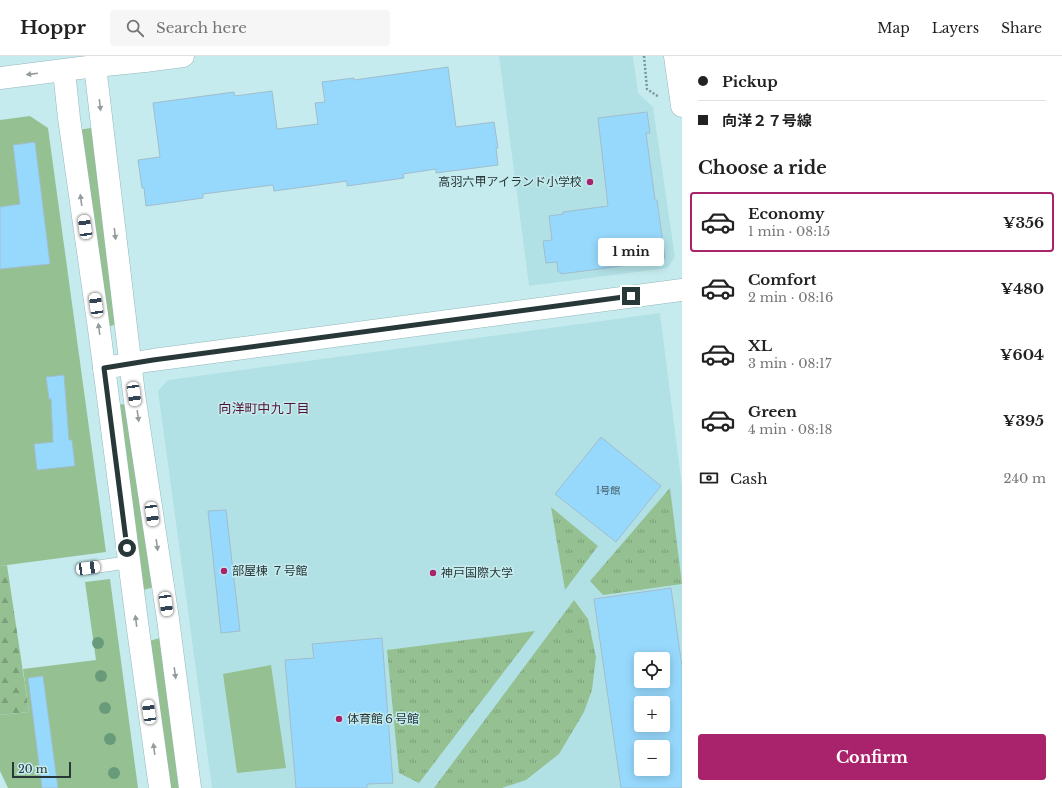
<!DOCTYPE html>
<meta charset="utf-8">
<style>
:root{--surface:#fff;--page:#f6f6f6;--text:#222;--muted:#767676;--line:#e0e0e0;--accent:#a8236c}
body{margin:0;font-family:"Libre Baskerville","Noto Sans JP",serif;background:var(--page);color:var(--text);height:100vh;display:flex;flex-direction:column;font-size:15px;white-space:nowrap}
*{box-sizing:border-box;margin:0}
p{font-size:13px;color:var(--muted)}
.icon{flex:none;width:22px;height:22px;fill:none;stroke:currentColor;stroke-width:2;stroke-linecap:round;stroke-linejoin:round}
.map{position:relative;flex:1;overflow:hidden}
.side{display:flex;flex-direction:column;background:var(--surface);width:380px}
.side>*{flex:none}
.hud{display:grid;align-content:center;height:88px;padding:0 16px;background:var(--surface)}
.controls{position:absolute;left:634px;top:596px;display:grid;gap:8px}
.controls a{display:grid;place-items:center;width:36px;height:36px;border-radius:4px;background:var(--surface);box-shadow:0 2px 10px #0003;font-size:20px}
.scale{position:absolute;left:12px;bottom:10px;width:59px;box-sizing:border-box;padding-left:4px;border:2px solid #283738;border-top:0;font-size:11px;line-height:14px;white-space:nowrap;color:#283738;-webkit-text-stroke:3px #c6ebee;paint-order:stroke}
.end{position:absolute;width:18px;height:18px;margin:-9px;border:5px solid #283738;background:#fff;box-shadow:0 0 0 2px #fff}
.from{border-radius:50%}
.bubble{position:absolute;height:28px;border-radius:4px;background:var(--surface);box-shadow:0 2px 10px #0003;font-size:13px;font-weight:700;line-height:28px;text-align:center}
.car{position:absolute;width:12px;height:24px;margin:-12px -6px;border-radius:5px;box-shadow:0 0 3px 1px #0007;background:linear-gradient(#fff 24%,#345 0 40%,#fff 0 76%,#345 0 86%,#fff 0)}
.hud b{display:flex;align-items:center;gap:14px;height:38px;font-size:15px}
.hud b+b{border-top:1px solid var(--line)}
.hud i{width:10px;height:10px;background:var(--text)}
ul{padding:0;list-style:none}
li{display:flex;align-items:center;gap:12px;height:60px;margin:0 8px 6px;padding:0 8px;border:2px solid transparent;border-radius:4px}
li div{flex:1}
li b{display:block;font-size:15px}
li em{font-style:normal;font-weight:700}
li.active{border-color:var(--accent)}
li>.icon{width:36px;height:36px;stroke-width:1.5}
h2{padding:0 16px;font-size:18px;line-height:48px}
.pay{display:flex;align-items:center;gap:10px;height:44px;padding:0 16px;font-size:15px}
.pay p{margin-inline-start:auto}
.cta{display:flex;gap:8px;margin-top:auto;padding:8px 16px}
.cta a{flex:1;height:46px;border-radius:4px;background:var(--accent);color:#fff;font-size:16px;font-weight:700;line-height:46px;text-align:center}
header{display:flex;align-items:center;gap:24px;box-sizing:border-box;height:56px;padding:0 20px;background:var(--surface);border-bottom:1px solid var(--line)}
header strong{font-size:19px}
nav{display:flex;gap:22px;margin-inline-start:auto;font-size:14px}
.search{width:280px;height:36px;background:var(--page);display:flex;align-items:center;gap:10px;box-sizing:border-box;padding:0 14px;border-radius:4px;color:var(--muted);font-size:15px}
main{display:flex;flex:1;min-height:0}
.map>svg:first-child{display:block}
</style>
<header>
<strong>Hoppr</strong>
<div class="search"><svg class="icon" aria-label="search" viewBox="0 0 24 24"><circle cx="10" cy="10" r="6"/><path d="M15 15l6 6"/></svg>Search here</div>
<nav><a>Map</a><a>Layers</a><a>Share</a></nav>
</header>
<main>
<div class="map">
<svg width="682" height="732" viewBox="0 0 682 732">
<defs>
<pattern id="forest-firs" width="22" height="20" patternUnits="userSpaceOnUse"><rect width="22" height="20" fill="#95c192"/><path d="M5 1l3.5 6h-7zM16 11l3.5 6h-7z" fill="#7a9e78"/></pattern>
<pattern id="park-tufts" width="24" height="20" patternUnits="userSpaceOnUse"><rect width="24" height="20" fill="#95c192"/><path d="M3 7l-1-3M5 7V3M7 7l1-3M15 17l-1-3M17 17v-4M19 17l1-3" fill="none" stroke="#7a9e78"/></pattern>
</defs>
<rect width="100%" height="100%" fill="#c6ebee"/>
<path fill="#b2e1e5" fill-rule="evenodd" d="M 499,0 L 633,0 L 638,37 L 653,51 L 675,201 L 667,212 L 529,230 Z
M 660,257 L 682,431 L 682,732 L 212,732 L 158,335 L 168,324 ZM 641,603 L 663,603 L 663,625 L 641,625 ZM 641,647 L 663,647 L 663,669 L 641,669 ZM 641,691 L 663,691 L 663,713 L 641,713 Z"/>
<path fill="#95c192" d="M 30,60 L 48,72 L 106,496 L 0,510 L 0,64 Z
M 91,72 L 116,268 L 111,270 L 108,270 L 78,74 Z
M 122,348 L 126,349 L 153,530 L 151,532 L 143,534 L 119,350 Z
M 110,523 L 138,732 L 8,732 L 0,715 L 0,659 L 29,656 L 23,613 L 96,604 L 85,526 Z
M 160,582 L 181,732 L 170,732 L 149,585 Z
M 271,609 L 286,712 L 237,717 L 223,618 Z"/>
<path fill="url(#forest-firs)" d="M 7,509 L 29,656 L 0,659 L 0,510 Z"/>
<path fill="url(#park-tufts)" d="M 670,432 L 682,528 L 603,539 L 590,525 Z
M 551,451 L 598,490 L 565,534 Z
M 574,544 L 588,563 L 596,601 L 592,634 L 584,656 L 559,698 L 526,724 L 502,732 L 434,732 Z
M 535,575 L 419,727 L 399,717 L 387,594 Z"/>
<path fill="#97d9fd" stroke="#a0bdcd" fill-rule="evenodd" d="M 448,11 L 456,71 L 494,66 L 498,92 L 496,92 L 498,109 L 436,117 L 436,113 L 403,118 L 404,122 L 347,130 L 347,125 L 274,135 L 273,129 L 203,138 L 203,142 L 146,150 L 144,132 L 142,132 L 138,104 L 160,101 L 153,47 L 234,36 L 235,40 L 272,35 L 277,73 L 318,68 L 315,47 L 325,46 L 322,26 L 354,22 L 354,24 Z
M 647,56 L 650,77 L 646,77 L 655,144 L 657,144 L 665,202 L 644,205 L 644,207 L 561,218 L 561,216 L 558,216 L 557,206 L 546,207 L 543,185 L 552,184 L 549,160 L 563,158 L 563,156 L 608,150 L 598,62 Z
M 35,86 L 50,208 L 0,213 L 0,151 L 20,148 L 13,89 Z
M 64,319 L 69,384 L 72,384 L 75,410 L 37,414 L 34,388 L 53,386 L 51,343 L 49,343 L 46,321 Z
M 601,381 L 661,430 L 616,486 L 555,438 Z
M 226,454 L 240,575 L 221,577 L 208,455 Z
M 671,532 L 682,611 L 682,732 L 621,732 L 594,543 ZM 641,603 L 663,603 L 663,625 L 641,625 ZM 641,647 L 663,647 L 663,669 L 641,669 ZM 641,691 L 663,691 L 663,713 L 641,713 Z
M 382,582 L 393,727 L 367,728 L 367,732 L 296,732 L 285,604 L 314,602 L 312,588 Z
M 43,620 L 58,732 L 42,732 L 28,622 Z"/>
<g fill="none" stroke-linecap="round" stroke-linejoin="round">
<g stroke="#94b7ba" stroke-width="13">
<path id="lane" d="M 89,512 L 129,506"/>
</g>
<g stroke="#94b7ba" stroke-width="23">
<path id="street" d="M 95,10 L 134,338 L 168,563 L 190,732
M 64,15 L 69,62 L 100,280 L 137,566 L 160,732"/>
</g>
<g stroke="#94b7ba" stroke-width="23">
<path id="secondary" d="M 675,0 L 682,50
M 0,22 L 95,10 L 145,5 L 183,0
M 104,312 L 153,304 L 682,234"/>
</g>
<path stroke="#7b9597" stroke-width="2.5" stroke-dasharray="2 2" stroke-linecap="butt" d="M 644,0 L 647,33 L 659,41"/>
<use href="#lane" stroke="#fff" stroke-width="12"/>
<use href="#street" stroke="#fff" stroke-width="22"/>
<use href="#secondary" stroke="#fff" stroke-width="22"/>
</g>
<g fill="#699b7a">
<circle cx="98" cy="587" r="6"/>
<circle cx="101" cy="620" r="6"/>
<circle cx="105" cy="652" r="6"/>
<circle cx="110" cy="683" r="6"/>
<circle cx="114" cy="717" r="6"/>
</g>
<defs><path id="oneway-solid" d="M-6-.8H1V-3.2L6.5 0L1 3.2V.8H-6Z"/></defs>
<g fill="#949b9c">
<use href="#oneway-solid" transform="translate(32 18) rotate(173)"/>
<use href="#oneway-solid" transform="translate(100 49) rotate(83)"/>
<use href="#oneway-solid" transform="translate(81 144) rotate(-98)"/>
<use href="#oneway-solid" transform="translate(115 178) rotate(83)"/>
<use href="#oneway-solid" transform="translate(99 273) rotate(-98)"/>
<use href="#oneway-solid" transform="translate(138 360) rotate(82)"/>
<use href="#oneway-solid" transform="translate(157 489) rotate(82)"/>
<use href="#oneway-solid" transform="translate(136 565) rotate(-97)"/>
<use href="#oneway-solid" transform="translate(175 617) rotate(82)"/>
<use href="#oneway-solid" transform="translate(154 693) rotate(-98)"/>
</g>
<g fill="none" stroke-linecap="round" stroke-linejoin="round">
<path stroke="#283738" stroke-width="5" d="M 127,492 L 104,312 L 153,304 L 631,240"/>
</g>
<g fill="#a8236c" stroke="#c6ebee" stroke-width="1.5">
<circle cx="590" cy="126" r="4"/>
<circle cx="224" cy="515" r="4"/>
<circle cx="433" cy="517" r="4"/>
<circle cx="339" cy="663" r="4"/>
</g>
<g text-anchor="middle" stroke-width="3" stroke-linejoin="round" paint-order="stroke">
<g font-size="10" fill="#446069">
<text x="608" y="438">1号館</text>
</g>
<g font-size="12" fill="#283738" stroke="#c6ebee" text-anchor="start">
<text x="582" y="130" text-anchor="end">高羽六甲アイランド小学校</text>
<text x="232" y="519">部屋棟 ７号館</text>
<text x="441" y="521">神戸国際大学</text>
<text x="347" y="667">体育館６号館</text>
</g>
<g font-size="13" fill="#531335" stroke="#c6ebee">
<text x="264" y="357">向洋町中九丁目</text>
</g>
</g>
</svg>
<div class="controls">
<a><svg class="icon" aria-label="locate" viewBox="0 0 24 24"><circle cx="12" cy="12" r="6"/><path d="M12 2v4M12 18v4M2 12h4M18 12h4"/></svg></a>
<a>+</a>
<a>−</a>
</div>
<div class="scale">20 m</div>
<i class="end from" style="left:127px;top:492px"></i>
<i class="end" style="left:631px;top:240px"></i>
<div class="bubble" style="left:598px;top:182px;width:66px">1 min</div>
<i class="car" style="left:85px;top:171px;rotate:352deg"></i>
<i class="car" style="left:96px;top:249px;rotate:352deg"></i>
<i class="car" style="left:134px;top:338px;rotate:172deg"></i>
<i class="car" style="left:152px;top:458px;rotate:172deg"></i>
<i class="car" style="left:88px;top:512px;rotate:82deg"></i>
<i class="car" style="left:166px;top:548px;rotate:172deg"></i>
<i class="car" style="left:149px;top:656px;rotate:352deg"></i>
</div>
<section class="side">
<div class="hud">
<b><i class="from"></i>Pickup</b>
<b><i></i>向洋２７号線</b>
</div>
<h2>Choose a ride</h2>
<ul>
<li class="active"><svg class="icon" aria-label="car" viewBox="0 0 24 24"><path d="M5 17H2v-5l4-1 3-4h7l3 4 3 1v5h-3M9 17h6M6 11h13"/><circle cx="7" cy="17" r="2"/><circle cx="17" cy="17" r="2"/></svg><div><b>Economy</b><p>1 min · 08:15</p></div><em>¥356</em></li>
<li><svg class="icon" aria-label="car" viewBox="0 0 24 24"><path d="M5 17H2v-5l4-1 3-4h7l3 4 3 1v5h-3M9 17h6M6 11h13"/><circle cx="7" cy="17" r="2"/><circle cx="17" cy="17" r="2"/></svg><div><b>Comfort</b><p>2 min · 08:16</p></div><em>¥480</em></li>
<li><svg class="icon" aria-label="car" viewBox="0 0 24 24"><path d="M5 17H2v-5l4-1 3-4h7l3 4 3 1v5h-3M9 17h6M6 11h13"/><circle cx="7" cy="17" r="2"/><circle cx="17" cy="17" r="2"/></svg><div><b>XL</b><p>3 min · 08:17</p></div><em>¥604</em></li>
<li><svg class="icon" aria-label="car" viewBox="0 0 24 24"><path d="M5 17H2v-5l4-1 3-4h7l3 4 3 1v5h-3M9 17h6M6 11h13"/><circle cx="7" cy="17" r="2"/><circle cx="17" cy="17" r="2"/></svg><div><b>Green</b><p>4 min · 08:18</p></div><em>¥395</em></li>
</ul>
<div class="pay"><svg class="icon" aria-label="cash" viewBox="0 0 24 24"><path d="M3 7h18v10H3z"/><circle cx="12" cy="12" r="2"/></svg>Cash<p>240 m</p></div>
<div class="cta"><a>Confirm</a></div>
</section>
</main>
